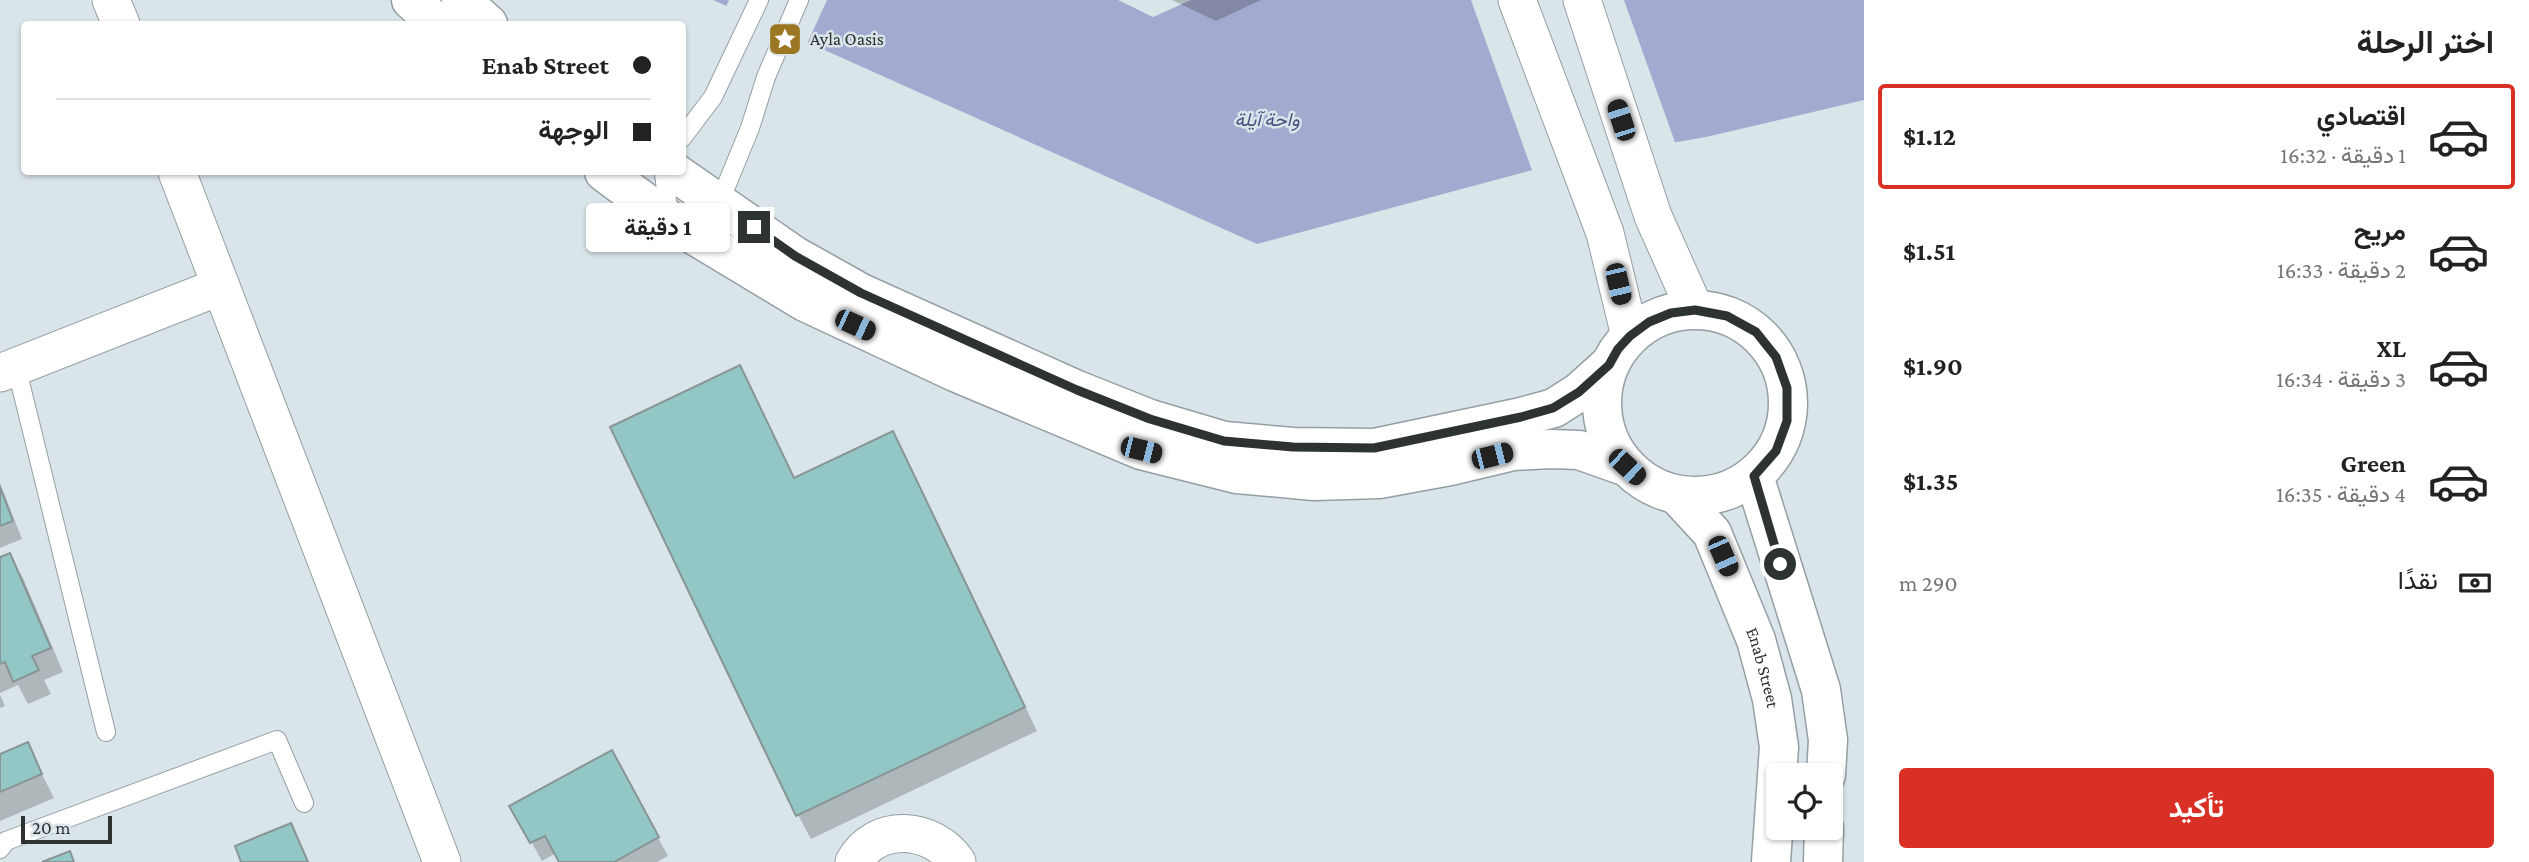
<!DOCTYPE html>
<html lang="ar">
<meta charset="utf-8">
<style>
:root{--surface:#fff;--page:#f2f2f2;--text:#222;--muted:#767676;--line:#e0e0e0;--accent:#d93025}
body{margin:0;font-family:"Crimson Pro",Vazirmatn,serif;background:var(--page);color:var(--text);direction:rtl;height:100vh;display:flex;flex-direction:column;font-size:26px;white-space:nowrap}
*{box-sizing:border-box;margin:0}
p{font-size:23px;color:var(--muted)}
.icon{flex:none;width:38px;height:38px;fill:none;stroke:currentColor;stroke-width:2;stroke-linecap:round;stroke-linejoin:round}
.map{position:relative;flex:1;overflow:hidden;direction:ltr}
.drawer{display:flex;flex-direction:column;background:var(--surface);width:665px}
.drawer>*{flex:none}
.hud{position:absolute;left:21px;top:21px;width:665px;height:154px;border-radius:7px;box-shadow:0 2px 5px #0004;direction:rtl;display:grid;align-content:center;height:154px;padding:0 35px;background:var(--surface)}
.fabs{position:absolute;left:1766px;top:763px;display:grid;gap:14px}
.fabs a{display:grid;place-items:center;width:77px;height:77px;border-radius:7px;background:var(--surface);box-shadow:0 2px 5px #0004;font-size:35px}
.scale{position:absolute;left:21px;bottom:18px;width:91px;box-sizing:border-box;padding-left:7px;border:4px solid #2d3233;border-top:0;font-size:19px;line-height:24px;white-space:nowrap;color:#2d3233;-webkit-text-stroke:5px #dae5e9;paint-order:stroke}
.end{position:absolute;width:32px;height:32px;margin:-16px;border:9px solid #2d3233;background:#fff;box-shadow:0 0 0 4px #fff}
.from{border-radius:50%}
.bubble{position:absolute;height:49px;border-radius:7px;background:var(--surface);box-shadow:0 2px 5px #0004;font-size:23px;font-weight:700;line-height:49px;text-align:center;direction:rtl}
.car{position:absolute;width:21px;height:42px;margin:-21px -10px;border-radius:9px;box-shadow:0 0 5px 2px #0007;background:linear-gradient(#222 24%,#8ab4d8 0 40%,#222 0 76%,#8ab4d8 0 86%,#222 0)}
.hud b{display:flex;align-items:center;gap:24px;height:66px;font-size:26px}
.hud b+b{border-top:2px solid var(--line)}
.hud i{width:18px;height:18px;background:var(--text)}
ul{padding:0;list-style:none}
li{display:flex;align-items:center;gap:21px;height:105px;margin:0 14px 10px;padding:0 21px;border:4px solid transparent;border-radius:7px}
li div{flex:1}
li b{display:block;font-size:26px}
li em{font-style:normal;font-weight:700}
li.selected{border-color:var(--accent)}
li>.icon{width:63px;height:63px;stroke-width:1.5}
h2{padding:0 35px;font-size:32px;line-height:84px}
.pay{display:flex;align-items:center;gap:18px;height:77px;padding:0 35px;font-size:26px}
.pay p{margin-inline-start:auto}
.primary-button{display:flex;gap:14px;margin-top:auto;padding:14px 35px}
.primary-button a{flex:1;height:80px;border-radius:7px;background:var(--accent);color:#fff;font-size:28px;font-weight:700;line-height:80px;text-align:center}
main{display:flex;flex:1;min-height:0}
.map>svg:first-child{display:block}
</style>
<main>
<section class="drawer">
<h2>اختر الرحلة</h2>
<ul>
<li class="selected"><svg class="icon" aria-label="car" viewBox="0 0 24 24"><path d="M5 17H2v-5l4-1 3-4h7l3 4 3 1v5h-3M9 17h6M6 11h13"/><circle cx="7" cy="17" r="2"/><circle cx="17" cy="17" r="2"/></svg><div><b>اقتصادي</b><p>1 دقيقة · 16:32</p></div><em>$1.12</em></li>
<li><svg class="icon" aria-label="car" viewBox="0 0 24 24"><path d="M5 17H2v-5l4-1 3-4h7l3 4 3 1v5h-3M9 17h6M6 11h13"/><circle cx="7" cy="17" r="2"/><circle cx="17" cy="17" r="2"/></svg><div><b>مريح</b><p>2 دقيقة · 16:33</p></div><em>$1.51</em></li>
<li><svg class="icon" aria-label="car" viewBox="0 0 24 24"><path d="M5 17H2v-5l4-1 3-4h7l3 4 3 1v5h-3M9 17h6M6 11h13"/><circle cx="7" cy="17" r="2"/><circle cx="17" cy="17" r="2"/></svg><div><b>XL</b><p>3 دقيقة · 16:34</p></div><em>$1.90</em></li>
<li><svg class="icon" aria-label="car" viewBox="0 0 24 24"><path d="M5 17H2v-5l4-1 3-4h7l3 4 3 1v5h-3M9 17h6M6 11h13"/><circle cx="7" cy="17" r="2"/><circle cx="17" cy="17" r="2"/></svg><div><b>Green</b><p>4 دقيقة · 16:35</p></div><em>$1.35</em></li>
</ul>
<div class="pay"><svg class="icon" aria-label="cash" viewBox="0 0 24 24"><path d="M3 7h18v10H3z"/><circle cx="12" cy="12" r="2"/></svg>نقدًا<p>290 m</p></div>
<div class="primary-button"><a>تأكيد</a></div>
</section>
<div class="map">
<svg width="1864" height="862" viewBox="0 0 1864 862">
<rect width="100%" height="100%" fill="#dae5e9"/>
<path fill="#a3aad0" d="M 713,0 L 1118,0 L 1153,17 L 1191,0 L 1864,0 L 1864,100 L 1706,137 L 1566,161 L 1257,244 Z"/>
<path fill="#dae5e9" d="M 729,0 L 827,0 L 806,46 L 725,9 Z
M 1471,0 L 1624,0 L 1676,145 L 1566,164 L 1533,173 Z"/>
<path fill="#0003" d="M 1172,0 L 1261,0 L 1216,21 Z
M 739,367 L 795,480 L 892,434 L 905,457 L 1037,731 L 811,839 L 798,815 L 612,428 Z
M 0,483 L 22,539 L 0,548 Z
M 9,555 L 23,578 L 63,672 L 44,680 L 51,694 L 28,704 L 18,685 L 0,693 L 0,559 Z
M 0,695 L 5,706 L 0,708 Z
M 27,745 L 54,798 L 0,821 L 0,756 Z
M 621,771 L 668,856 L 657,862 L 561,862 L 556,853 L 542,861 L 512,807 Z"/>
<path fill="#92c7c5" stroke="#899494" stroke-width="2" d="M 740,365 L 794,478 L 893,431 L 1025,707 L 796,816 L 610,427 Z
M 0,487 L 13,521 L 0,526 Z
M 10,553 L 51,648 L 32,656 L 39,670 L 13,682 L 5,662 L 0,664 L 0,557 Z
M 28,742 L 42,774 L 0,792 L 0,754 Z
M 612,750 L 659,837 L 614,862 L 559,862 L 545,836 L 530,843 L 509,806 Z
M 291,823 L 308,862 L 241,862 L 235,846 Z
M 70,851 L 74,862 L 42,862 Z"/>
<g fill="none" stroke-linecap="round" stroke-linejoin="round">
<g stroke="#959fa3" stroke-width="20">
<path id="service" d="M 682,138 L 713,97 L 759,0
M 664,172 L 669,220 L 720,201 L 750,128 L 766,77 L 799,0
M 16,366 L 106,732
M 0,849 L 6,841 L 277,740 L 304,803"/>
</g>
<g stroke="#959fa3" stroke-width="39">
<path id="minor" d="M 111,0 L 121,24
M 1517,0 L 1605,233 L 1630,336
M 1582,0 L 1653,216 L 1695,310
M 177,172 L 442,862
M 0,373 L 221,286
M 854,862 C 877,821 933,827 957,862"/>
</g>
<g stroke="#959fa3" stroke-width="41">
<g id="tertiary">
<path d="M 411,0 L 438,24"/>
<path d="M 461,0 L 488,24"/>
<path d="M 604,172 L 669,220 L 805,302 L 955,372 L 1141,450 L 1237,474 L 1314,481 L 1379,479 L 1450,466 L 1513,451 L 1551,449 L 1579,450 L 1627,467"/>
<path d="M 674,172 L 795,256 L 861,293 L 1077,390 L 1150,419 L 1224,441 L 1293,447 L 1374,448 L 1521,417 L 1554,408 L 1579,392 L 1609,365"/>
<circle cx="1695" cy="403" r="93"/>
<path d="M 1754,476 L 1821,690 L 1828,740 L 1826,775"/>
<path id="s1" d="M 1677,495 L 1712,533 L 1756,640 L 1772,699 L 1779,747 L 1771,862"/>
<path d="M 1823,862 L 1824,828"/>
</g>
</g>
<use href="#service" stroke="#fff" stroke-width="18"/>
<use href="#minor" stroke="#fff" stroke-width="37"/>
<use href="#tertiary" stroke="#fff" stroke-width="38"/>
</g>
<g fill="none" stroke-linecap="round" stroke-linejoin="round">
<path stroke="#2d3233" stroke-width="9" d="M 754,227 L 795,256 L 861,293 L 1077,390 L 1150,419 L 1224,441 L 1293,447 L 1374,448 L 1521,417 L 1553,408 L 1579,392 L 1609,365 L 1618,349 L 1630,336 L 1649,322 L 1671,313 L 1695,310 L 1727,316 L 1756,332 L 1776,357 L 1787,388 L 1787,421 L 1776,451 L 1754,476 L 1780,564"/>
</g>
<defs>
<g id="sight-square" transform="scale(1.75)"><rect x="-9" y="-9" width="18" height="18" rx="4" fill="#9c7723" stroke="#dae5e9"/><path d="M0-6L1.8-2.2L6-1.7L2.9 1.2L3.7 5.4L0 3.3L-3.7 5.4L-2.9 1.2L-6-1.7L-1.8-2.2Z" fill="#fff"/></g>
</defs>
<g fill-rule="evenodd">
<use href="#sight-square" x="785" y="39"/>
</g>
<g text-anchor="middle" stroke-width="5" stroke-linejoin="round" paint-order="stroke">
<g font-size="18" fill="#2d3233" stroke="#dae5e9" text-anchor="start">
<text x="810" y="45">Ayla Oasis</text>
</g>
<g font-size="18" fill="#2d3233" stroke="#dae5e9">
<text dy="6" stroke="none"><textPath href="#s1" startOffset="196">Enab Street</textPath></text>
</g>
<g font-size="19" font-style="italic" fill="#484f83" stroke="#dae5e9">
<text x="1267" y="126">واحة آيلة</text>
</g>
</g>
</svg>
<div class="fabs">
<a><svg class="icon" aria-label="locate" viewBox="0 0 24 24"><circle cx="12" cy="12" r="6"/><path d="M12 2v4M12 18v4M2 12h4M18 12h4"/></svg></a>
</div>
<div class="scale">20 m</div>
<i class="end from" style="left:1780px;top:564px"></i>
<i class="end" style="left:754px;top:227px"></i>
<div class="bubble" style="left:586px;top:203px;width:144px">1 دقيقة</div>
<i class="car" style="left:1621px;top:120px;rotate:342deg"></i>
<i class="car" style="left:1618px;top:284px;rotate:167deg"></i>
<i class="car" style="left:855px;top:325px;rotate:115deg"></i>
<i class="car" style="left:1141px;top:450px;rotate:104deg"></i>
<i class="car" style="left:1492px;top:456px;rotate:76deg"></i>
<i class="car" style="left:1627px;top:467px;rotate:133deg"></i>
<i class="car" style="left:1723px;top:556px;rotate:156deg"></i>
<div class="hud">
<b><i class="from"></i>Enab Street</b>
<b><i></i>الوجهة</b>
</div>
</div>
</main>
